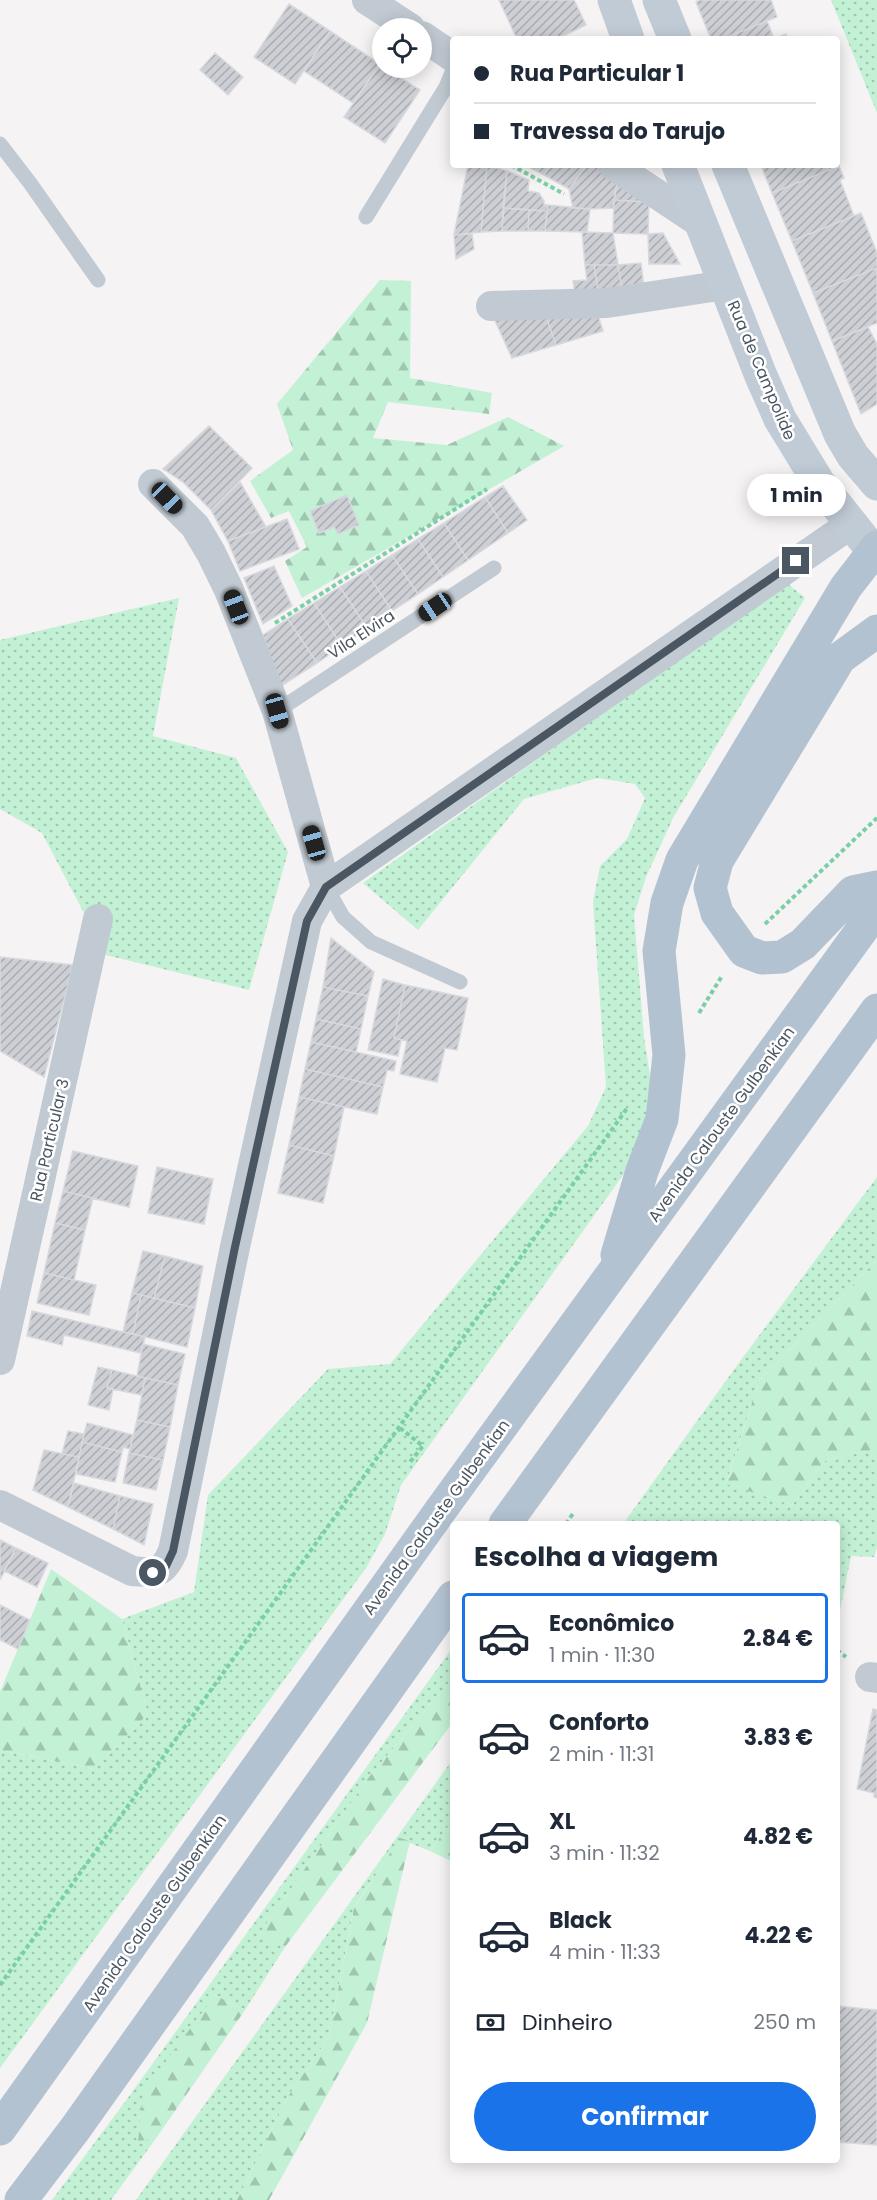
<!DOCTYPE html>
<html lang="pt">
<meta charset="utf-8">
<style>
:root{--surface:#fff;--page:#f6f6f7;--text:#1f2937;--muted:#747a83;--line:#e0e1e3;--accent:#1a73e8}
body{margin:0;font-family:Poppins,sans-serif;background:var(--page);color:var(--text);height:100vh;display:flex;flex-direction:column;font-size:22px;white-space:nowrap}
*{box-sizing:border-box;margin:0}
p{font-size:20px;color:var(--muted)}
.icon{flex:none;width:33px;height:33px;fill:none;stroke:currentColor;stroke-width:2;stroke-linecap:round;stroke-linejoin:round}
.map{position:relative;flex:1;overflow:hidden}
.drawer{position:absolute;left:450px;top:1521px;width:390px;height:642px;display:flex;flex-direction:column;background:var(--surface);border-radius:6px;box-shadow:0 3px 15px #0003}
.drawer>*{flex:none}
.guide{position:absolute;left:450px;top:36px;width:390px;height:132px;border-radius:6px;box-shadow:0 3px 15px #0003;display:grid;align-content:center;height:132px;padding:0 24px;background:var(--surface)}
.controls{position:absolute;left:372px;top:18px;display:grid;gap:12px}
.controls a{display:grid;place-items:center;width:60px;height:60px;border-radius:50%;background:var(--surface);box-shadow:0 3px 15px #0003;font-size:30px}
.end{position:absolute;width:27px;height:27px;margin:-14px;border:8px solid #4a5661;background:#fff;box-shadow:0 0 0 3px #fff}
.from{border-radius:50%}
.bubble{position:absolute;height:42px;border-radius:21px;background:var(--surface);box-shadow:0 3px 15px #0003;font-size:20px;font-weight:700;line-height:42px;text-align:center}
.car{position:absolute;width:18px;height:36px;margin:-18px -9px;border-radius:8px;box-shadow:0 0 4px 2px #0007;background:linear-gradient(#222 24%,#8ab4d8 0 40%,#222 0 76%,#8ab4d8 0 86%,#222 0)}
.guide b{display:flex;align-items:center;gap:21px;height:57px;font-size:22px}
.guide b+b{border-top:2px solid var(--line)}
.guide i{width:15px;height:15px;background:var(--text)}
ul{padding:0;list-style:none}
li{display:flex;align-items:center;gap:18px;height:90px;margin:0 12px 9px;padding:0 12px;border:3px solid transparent;border-radius:6px}
li div{flex:1}
li b{display:block;font-size:22px}
li em{font-style:normal;font-weight:700}
li.on{border-color:var(--accent)}
li>.icon{width:54px;height:54px;stroke-width:1.5}
h2{padding:0 24px;font-size:27px;line-height:72px}
.pay{display:flex;align-items:center;gap:15px;height:66px;padding:0 24px;font-size:22px}
.pay p{margin-inline-start:auto}
.action{display:flex;gap:12px;margin-top:auto;padding:12px 24px}
.action a{flex:1;height:69px;border-radius:36px;background:var(--accent);color:#fff;font-size:24px;font-weight:700;line-height:69px;text-align:center}
.map>svg:first-child{display:block}
</style>
<div class="map">
<svg width="877" height="2200" viewBox="0 0 877 2200">
<defs>
<pattern id="grass-dots" width="8" height="8" patternUnits="userSpaceOnUse" patternTransform="scale(1.5)"><rect width="8" height="8" fill="#c3f1d5"/><path d="M2 2h.1M6 6h.1" fill="none" stroke="#a0c6b0" stroke-width="1.8" stroke-linecap="round"/></pattern>
<pattern id="forest-firs" width="22" height="20" patternUnits="userSpaceOnUse" patternTransform="scale(1.5)"><rect width="22" height="20" fill="#c3f1d5"/><path d="M5 1l3.5 6h-7zM16 11l3.5 6h-7z" fill="#a0c6b0"/></pattern>
<pattern id="building-hatch" width="6" height="6" patternUnits="userSpaceOnUse" patternTransform="scale(1.5)"><rect width="6" height="6" fill="#cdcfd5"/><path d="M-1 1l2-2M0 6l6-6M5 7l2-2" fill="none" stroke="#a8abb0"/></pattern>
</defs>
<rect width="100%" height="100%" fill="#f5f3f3"/>
<path fill="url(#grass-dots)" d="M 831,0 L 877,0 L 877,113 Z
M 787,583 L 805,598 L 673,818 L 646,877 L 634,915 L 644,1037 L 654,1101 L 636,1157 L 401,1485 L 385,1534 L 366,1568 L 0,2068 L 0,1750 L 94,1769 L 148,1714 L 122,1619 L 194,1592 L 208,1495 L 328,1369 L 390,1364 L 588,1126 L 606,1087 L 593,902 L 600,866 L 627,839 L 645,798 L 635,784 L 597,778 L 524,799 L 418,930 L 363,883 Z
M 179,598 L 153,736 L 236,758 L 288,852 L 249,990 L 106,955 L 42,833 L 0,809 L 0,640 Z
M 877,1177 L 877,1260 L 759,1381 L 726,1483 L 792,1505 L 826,1460 L 877,1449 L 877,1547 L 874,1557 L 851,1556 L 837,1625 L 837,1524 L 623,1524 L 738,1364 Z
M 453,1647 L 453,1678 L 369,1777 L 258,1936 L 285,1947 L 245,2010 L 215,1995 L 138,2141 L 157,2137 L 111,2200 L 52,2200 L 130,2095 Z
M 453,1759 L 453,1820 L 430,1851 L 400,1839 L 354,1907 L 329,2037 L 289,2095 L 237,2200 L 136,2200 Z"/>
<path fill="url(#forest-firs)" d="M 380,280 L 411,281 L 410,378 L 492,393 L 489,414 L 388,402 L 373,438 L 447,445 L 508,417 L 564,446 L 302,598 L 285,561 L 307,547 L 289,511 L 271,518 L 250,481 L 293,450 L 277,404 Z
M 877,1260 L 877,1449 L 826,1460 L 792,1505 L 726,1484 L 759,1381 Z
M 51,1569 L 122,1619 L 148,1714 L 94,1769 L 0,1750 L 0,1692 Z
M 453,1678 L 453,1722 L 285,1947 L 257,1937 L 369,1777 Z
M 453,1820 L 453,1862 L 430,1851 Z
M 400,1838 L 410,1841 L 367,2023 L 269,2200 L 237,2200 L 289,2095 L 329,2037 L 354,1908 Z
M 215,1995 L 245,2010 L 157,2137 L 138,2142 L 143,2092 Z"/>
<path fill="url(#building-hatch)" stroke="#d7d9de" stroke-width="1.5" d="M 499,0 L 574,0 L 586,25 L 557,39 L 517,39 Z
M 699,0 L 771,0 L 777,17 L 722,39 L 711,39 L 696,2 Z
M 289,4 L 330,31 L 295,84 L 254,57 Z
M 767,21 L 774,39 L 786,34 L 788,39 L 722,39 Z
M 330,31 L 380,64 L 353,103 L 304,71 Z
M 215,53 L 243,77 L 228,95 L 200,70 Z
M 380,64 L 382,68 L 385,68 L 420,90 L 385,143 L 344,117 Z
M 837,161 L 839,166 L 772,193 L 761,165 L 837,165 Z
M 468,165 L 487,165 L 481,232 L 454,235 Z
M 487,165 L 507,171 L 502,231 L 481,232 Z
M 525,165 L 550,165 L 544,175 Z
M 550,165 L 587,165 L 569,189 L 544,175 Z
M 587,165 L 600,165 L 618,177 L 613,208 L 590,209 L 573,208 L 569,189 Z
M 839,166 L 844,178 L 840,180 L 854,216 L 792,241 L 772,193 Z
M 507,171 L 529,180 L 528,191 L 539,193 L 544,201 L 544,205 L 548,205 L 547,211 L 503,208 Z
M 618,177 L 649,202 L 614,200 Z
M 614,200 L 649,202 L 648,234 L 613,233 Z
M 548,205 L 590,209 L 587,232 L 545,231 Z
M 503,208 L 529,210 L 528,231 L 502,231 Z
M 529,210 L 547,211 L 545,231 L 528,231 Z
M 861,213 L 877,253 L 877,268 L 813,293 L 792,241 Z
M 582,232 L 613,233 L 618,265 L 585,265 Z
M 663,233 L 680,264 L 649,264 L 648,234 Z
M 472,234 L 474,249 L 456,259 L 454,235 Z
M 641,263 L 645,296 L 623,296 L 618,265 Z
M 585,265 L 594,265 L 599,297 L 576,298 L 573,281 L 587,280 Z
M 594,265 L 618,265 L 623,296 L 599,297 Z
M 877,268 L 877,323 L 832,341 L 813,293 Z
M 596,309 L 603,331 L 556,345 L 544,311 Z
M 544,311 L 556,345 L 512,358 L 492,314 Z
M 868,327 L 877,344 L 877,404 L 861,414 L 832,341 Z
M 209,426 L 252,468 L 211,510 L 183,482 L 163,469 Z
M 240,482 L 266,527 L 228,541 L 211,510 Z
M 503,486 L 527,520 L 508,533 L 485,497 Z
M 347,495 L 359,525 L 338,534 L 334,527 L 319,533 L 310,511 Z
M 485,497 L 508,533 L 468,560 L 444,523 Z
M 287,519 L 299,549 L 240,571 L 228,541 Z
M 444,523 L 468,560 L 443,577 L 418,539 Z
M 418,539 L 443,577 L 418,594 L 392,555 Z
M 392,555 L 418,594 L 392,611 L 366,571 Z
M 274,566 L 292,606 L 263,624 L 244,578 Z
M 366,571 L 392,611 L 367,628 L 340,587 Z
M 340,587 L 367,628 L 342,646 L 314,603 Z
M 314,603 L 342,646 L 317,663 L 288,619 Z
M 288,619 L 317,663 L 281,686 L 263,635 Z
M 331,938 L 374,972 L 368,996 L 323,987 Z
M 0,957 L 73,965 L 44,1077 L 0,1051 Z
M 383,979 L 405,985 L 394,1038 L 401,1040 L 398,1056 L 368,1050 Z
M 405,985 L 468,998 L 457,1050 L 445,1048 L 437,1082 L 400,1074 L 407,1041 L 394,1038 Z
M 323,987 L 368,996 L 361,1029 L 316,1019 Z
M 316,1019 L 361,1029 L 356,1052 L 311,1042 Z
M 311,1042 L 396,1061 L 394,1071 L 387,1070 L 383,1087 L 305,1069 Z
M 305,1069 L 383,1087 L 377,1114 L 299,1097 Z
M 299,1097 L 344,1107 L 334,1156 L 289,1145 Z
M 289,1145 L 334,1156 L 323,1203 L 278,1193 Z
M 73,1151 L 138,1166 L 129,1207 L 63,1191 Z
M 157,1167 L 213,1179 L 204,1224 L 148,1213 Z
M 63,1191 L 93,1198 L 85,1230 L 55,1223 Z
M 55,1223 L 85,1230 L 74,1280 L 44,1273 Z
M 143,1251 L 165,1256 L 154,1298 L 132,1293 Z
M 165,1256 L 203,1266 L 195,1308 L 154,1298 Z
M 44,1273 L 96,1285 L 89,1315 L 37,1303 Z
M 132,1293 L 141,1295 L 133,1334 L 123,1332 Z
M 141,1295 L 195,1308 L 187,1347 L 133,1334 Z
M 32,1311 L 145,1337 L 141,1353 L 64,1335 L 62,1345 L 27,1336 Z
M 143,1344 L 185,1354 L 178,1385 L 137,1376 Z
M 98,1367 L 112,1370 L 107,1388 L 113,1389 L 109,1410 L 88,1405 Z
M 112,1370 L 145,1378 L 142,1395 L 107,1388 Z
M 145,1378 L 178,1385 L 170,1427 L 137,1420 Z
M 137,1420 L 170,1427 L 163,1460 L 129,1453 Z
M 87,1423 L 133,1435 L 130,1449 L 123,1447 L 122,1452 L 82,1442 Z
M 68,1431 L 84,1434 L 79,1457 L 62,1454 Z
M 82,1442 L 122,1452 L 115,1482 L 76,1474 Z
M 44,1450 L 79,1457 L 68,1507 L 33,1490 Z
M 129,1453 L 163,1460 L 156,1490 L 123,1483 Z
M 74,1483 L 120,1496 L 113,1529 L 68,1507 Z
M 120,1496 L 153,1504 L 144,1545 L 113,1529 Z
M 0,1540 L 16,1548 L 0,1580 Z
M 16,1548 L 48,1563 L 37,1587 L 4,1571 Z
M 0,1605 L 30,1620 L 18,1649 L 0,1640 Z
M 873,1709 L 877,1710 L 877,1798 L 874,1797 L 874,1793 L 857,1789 Z
M 837,2006 L 877,2010 L 877,2145 L 837,2142 Z"/>
<g fill="none" stroke-linecap="round" stroke-linejoin="round">
<path stroke="#7ad0a6" stroke-width="4" stroke-dasharray="4.5 3" stroke-linecap="butt" d="M 511,165 L 564,194
M 275,623 L 487,489
M 765,924 L 877,818
M 699,1013 L 722,976
M 400,1428 L 423,1446 L 410,1462
M 566,1524 L 574,1512
M 837,1650 L 846,1657
M 0,1985 L 628,1107"/>
<path stroke="#c1cad2" stroke-width="15" d="M 0,144 L 30,183 L 98,280
M 366,217 L 446,87 L 453,70
M 277,711 L 494,568
M 326,887 L 343,917 L 371,942 L 460,982"/>
<path stroke="#c1cad2" stroke-width="30" d="M 367,0 L 410,28
M 422,36 L 453,57
M 613,165 L 702,224
M 491,306 L 607,303 L 725,285
M 153,484 L 195,526 L 211,553 L 229,590 L 277,711 L 326,887
M 0,1360 L 98,919
M 0,1505 L 132,1571 C 156,1573 162,1575 173,1551 L 235,1247 L 307,921 L 326,887 L 851,524
M 870,1677 L 877,1678"/>
<path stroke="#c1cbd6" stroke-width="33" d="M 614,0 L 628,39
M 659,0 L 675,39
M 678,165 L 761,376 L 780,419 L 819,483 L 877,556
M 728,165 L 840,434 L 853,456 L 877,484"/>
<path stroke="#b3c2d1" stroke-width="33" d="M 877,631 L 840,658 L 717,861 L 710,888 L 717,913 L 744,951 L 762,958 L 782,957 L 803,944 L 853,892 L 877,887
M 617,1255 L 642,1171 L 662,1119 L 669,1055 L 659,951 L 667,903 L 682,860 L 846,587 L 877,547
M 505,1524 L 877,1010
M 0,2129 L 440,1511 L 877,909
M 21,2200 L 75,2129 L 453,1597"/>
</g>
<g fill="none" stroke-linecap="round" stroke-linejoin="round">
<path stroke="#4a5661" stroke-width="8" d="M 153,1573 L 166,1566 L 173,1551 L 235,1247 L 307,921 L 326,887 L 796,561"/>
</g>
<g text-anchor="middle" stroke-width="5" stroke-linejoin="round" paint-order="stroke">
<g font-size="16" fill="#4a5661" stroke="#fff">
<text transform="translate(762 370) rotate(67)" y="6">Rua de Campolide</text>
<text transform="translate(361 634) rotate(-33)" y="6">Vila Elvira</text>
<text transform="translate(721 1124) rotate(-54)" y="6">Avenida Calouste Gulbenkian</text>
<text transform="translate(49 1140) rotate(-77)" y="6">Rua Particular 3</text>
<text transform="translate(436 1517) rotate(-54)" y="6">Avenida Calouste Gulbenkian</text>
<text transform="translate(154 1913) rotate(-55)" y="6">Avenida Calouste Gulbenkian</text>
</g>
</g>
</svg>
<div class="controls">
<a><svg class="icon" aria-label="locate" viewBox="0 0 24 24"><circle cx="12" cy="12" r="6"/><path d="M12 2v4M12 18v4M2 12h4M18 12h4"/></svg></a>
</div>
<i class="end from" style="left:153px;top:1573px"></i>
<i class="end" style="left:796px;top:561px"></i>
<div class="bubble" style="left:747px;top:474px;width:99px">1 min</div>
<i class="car" style="left:167px;top:498px;rotate:136deg"></i>
<i class="car" style="left:236px;top:607px;rotate:339deg"></i>
<i class="car" style="left:435px;top:607px;rotate:236deg"></i>
<i class="car" style="left:277px;top:711px;rotate:164deg"></i>
<i class="car" style="left:314px;top:843px;rotate:344deg"></i>
<div class="guide">
<b><i class="from"></i>Rua Particular 1</b>
<b><i></i>Travessa do Tarujo</b>
</div>
<section class="drawer">
<h2>Escolha a viagem</h2>
<ul>
<li class="on"><svg class="icon" aria-label="car" viewBox="0 0 24 24"><path d="M5 17H2v-5l4-1 3-4h7l3 4 3 1v5h-3M9 17h6M6 11h13"/><circle cx="7" cy="17" r="2"/><circle cx="17" cy="17" r="2"/></svg><div><b>Econômico</b><p>1 min · 11:30</p></div><em>2.84 €</em></li>
<li><svg class="icon" aria-label="car" viewBox="0 0 24 24"><path d="M5 17H2v-5l4-1 3-4h7l3 4 3 1v5h-3M9 17h6M6 11h13"/><circle cx="7" cy="17" r="2"/><circle cx="17" cy="17" r="2"/></svg><div><b>Conforto</b><p>2 min · 11:31</p></div><em>3.83 €</em></li>
<li><svg class="icon" aria-label="car" viewBox="0 0 24 24"><path d="M5 17H2v-5l4-1 3-4h7l3 4 3 1v5h-3M9 17h6M6 11h13"/><circle cx="7" cy="17" r="2"/><circle cx="17" cy="17" r="2"/></svg><div><b>XL</b><p>3 min · 11:32</p></div><em>4.82 €</em></li>
<li><svg class="icon" aria-label="car" viewBox="0 0 24 24"><path d="M5 17H2v-5l4-1 3-4h7l3 4 3 1v5h-3M9 17h6M6 11h13"/><circle cx="7" cy="17" r="2"/><circle cx="17" cy="17" r="2"/></svg><div><b>Black</b><p>4 min · 11:33</p></div><em>4.22 €</em></li>
</ul>
<div class="pay"><svg class="icon" aria-label="cash" viewBox="0 0 24 24"><path d="M3 7h18v10H3z"/><circle cx="12" cy="12" r="2"/></svg>Dinheiro<p>250 m</p></div>
<div class="action"><a>Confirmar</a></div>
</section>
</div>
